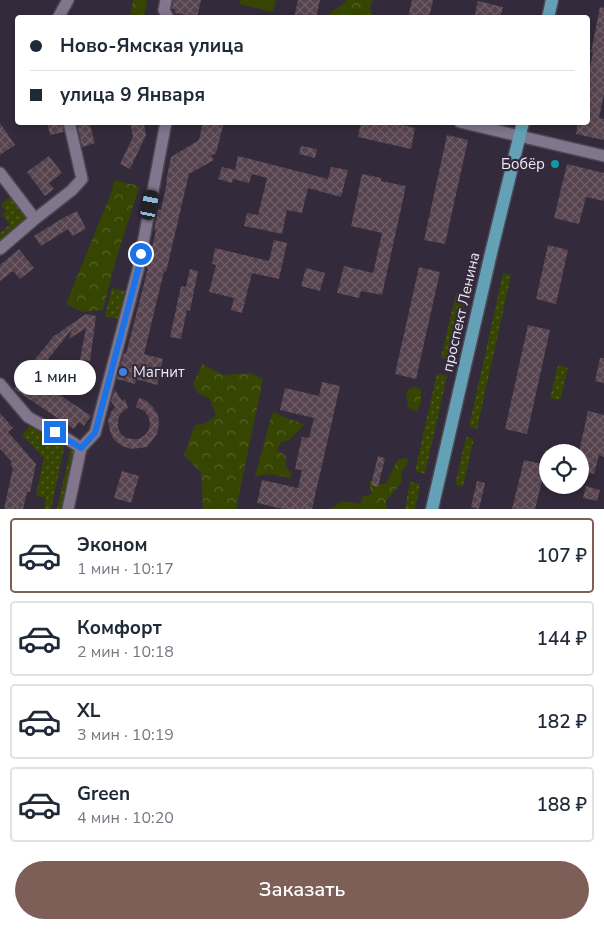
<!DOCTYPE html>
<html lang="ru">
<meta charset="utf-8">
<style>
:root{--surface:#fff;--page:#f6f6f7;--text:#1f2937;--muted:#747a83;--line:#e0e1e3;--accent:#7e5f57}
body{margin:0;font-family:"Nunito Sans",sans-serif;background:var(--page);color:var(--text);height:100vh;display:flex;flex-direction:column;font-size:19px;white-space:nowrap}
*{box-sizing:border-box;margin:0}
p{font-size:16px;color:var(--muted)}
.icon{flex:none;width:28px;height:28px;fill:none;stroke:currentColor;stroke-width:2;stroke-linecap:round;stroke-linejoin:round}
.map{position:relative;height:509px;overflow:hidden}
.side{display:flex;flex-direction:column;background:var(--surface);flex:1}
.side>*{flex:none}
.top-card{position:absolute;left:15px;top:15px;width:575px;height:110px;border-radius:5px;box-shadow:0 2px 8px #0003;display:grid;align-content:center;height:110px;padding:0 15px;background:var(--surface)}
.tools{position:absolute;left:539px;top:444px;display:grid;gap:10px}
.tools a{display:grid;place-items:center;width:50px;height:50px;border-radius:50%;background:var(--surface);box-shadow:0 2px 8px #0003;font-size:25px}
.end{position:absolute;width:22px;height:22px;margin:-11px;border:6px solid #1a73e8;background:#fff;box-shadow:0 0 0 2px #fff}
.from{border-radius:50%}
.bubble{position:absolute;height:35px;border-radius:18px;background:var(--surface);box-shadow:0 2px 8px #0003;font-size:16px;font-weight:600;line-height:35px;text-align:center}
.car{position:absolute;width:15px;height:30px;margin:-15px -8px;border-radius:6px;box-shadow:0 0 4px 1px #0007;background:linear-gradient(#222 24%,#8ab4d8 0 40%,#222 0 76%,#8ab4d8 0 86%,#222 0)}
.top-card b{display:flex;align-items:center;gap:18px;height:48px;font-size:19px}
.top-card b+b{border-top:1px solid var(--line)}
.top-card i{width:12px;height:12px;background:var(--text)}
ul{padding:9px 0 0;list-style:none}
li{display:flex;align-items:center;gap:15px;height:75px;margin:0 10px 8px;padding:0 5px;border:2px solid var(--line);border-radius:5px}
li div{flex:1}
li b{display:block;font-size:19px}
li em{font-style:normal;font-weight:600}
li.current{border-color:var(--accent)}
li>.icon{width:45px;height:45px;stroke-width:1.5}
.cta{display:flex;gap:10px;margin-top:auto;padding:10px 15px}
.cta a{flex:1;height:58px;border-radius:30px;background:var(--accent);color:#fff;font-size:20px;font-weight:600;line-height:58px;text-align:center}
.map>svg:first-child{display:block}
</style>
<div class="map">
<svg width="604" height="509" viewBox="0 0 604 509">
<defs>
<pattern id="green-dots" width="8" height="8" patternUnits="userSpaceOnUse" patternTransform="scale(1.25)"><rect width="8" height="8" fill="#364602"/><path d="M2 2h.1M6 6h.1" fill="none" stroke="#536127" stroke-width="1.8" stroke-linecap="round"/></pattern>
<pattern id="forest-crowns" width="20" height="18" patternUnits="userSpaceOnUse" patternTransform="scale(1.25)"><rect width="20" height="18" fill="#364602"/><path d="M2 6a3 3 0 1 1 6 0M12 15a3 3 0 1 1 6 0" fill="none" stroke="#536127"/></pattern>
<pattern id="building-cross-hatch" width="8" height="8" patternUnits="userSpaceOnUse" patternTransform="scale(1.25)"><rect width="8" height="8" fill="#56434e"/><path d="M0 0l8 8M0 8l8-8" fill="none" stroke="#6f5e68"/></pattern>
</defs>
<rect width="100%" height="100%" fill="#332a3b"/>
<path fill="url(#green-dots)" d="M 10,197 L 27,217 L 0,240 L 0,233 L 10,224 L 2,215 L 6,211 L 1,205 Z
M 503,273 L 511,275 L 477,429 L 469,427 Z
M 112,288 L 125,291 L 118,319 L 105,316 Z
M 456,293 L 466,296 L 451,360 L 441,358 Z
M 558,365 L 568,368 L 560,400 L 550,398 Z
M 437,373 L 447,376 L 425,474 L 415,471 Z
M 34,422 L 65,444 L 51,509 L 44,509 L 46,498 L 36,496 L 44,458 L 22,435 Z
M 466,437 L 474,439 L 463,486 L 455,485 Z
M 71,447 L 78,448 L 65,509 L 57,509 Z
M 410,482 L 420,484 L 415,509 L 405,509 Z"/>
<path fill="url(#forest-crowns)" d="M 133,0 L 147,0 L 144,17 L 130,17 Z
M 346,0 L 372,0 L 370,8 L 373,17 L 327,17 C 331,9 342,8 346,0 Z
M 114,180 L 135,185 L 139,188 L 117,256 L 103,310 L 82,312 L 66,304 L 112,191 Z
M 202,364 L 223,375 L 250,373 L 263,379 L 236,509 L 203,509 L 201,473 L 184,455 L 195,425 L 203,424 L 216,416 L 210,399 L 198,393 L 193,384 Z
M 415,386 L 421,389 L 421,403 L 416,412 L 408,407 L 406,392 Z
M 275,412 C 285,419 293,419 304,425 L 289,440 L 281,442 L 277,450 L 286,456 L 286,467 L 292,473 L 290,478 L 271,474 L 255,476 L 272,414 Z
M 408,458 L 407,465 L 402,470 L 401,483 L 386,501 L 387,509 L 331,509 L 341,501 L 360,504 L 363,496 L 373,494 L 370,488 L 370,480 L 378,484 L 386,484 L 398,459 Z"/>
<path fill="#364602" d="M 240,0 L 276,0 L 273,12 L 239,4 Z"/>
<path fill="url(#building-cross-hatch)" d="M 173,0 L 201,0 L 197,18 L 187,18 L 187,15 L 174,13 L 175,9 L 172,9 Z
M 298,0 L 320,0 L 316,18 L 294,18 Z
M 412,0 L 433,0 L 429,18 L 408,18 Z
M 478,1 L 503,7 L 500,18 L 474,18 Z
M 600,7 L 604,8 L 604,94 L 599,118 L 604,119 L 604,140 L 576,134 L 578,122 L 588,122 L 588,78 L 593,52 L 591,52 Z
M 47,122 L 62,122 L 64,132 L 50,135 Z
M 80,122 L 89,122 L 95,143 L 82,147 L 77,123 Z
M 130,122 L 144,122 L 146,135 L 130,169 L 120,164 L 133,137 Z
M 203,122 L 224,122 L 216,153 L 211,156 L 214,160 L 189,174 L 166,272 L 164,271 L 144,354 L 163,359 L 157,385 L 136,379 L 135,384 L 117,379 L 124,353 L 126,354 L 148,268 L 146,267 L 148,256 L 150,256 L 156,230 L 154,230 L 158,209 L 161,210 L 167,182 L 166,181 L 171,157 L 199,140 Z
M 361,122 L 390,122 L 415,128 L 411,149 L 358,137 Z
M 0,123 L 15,145 L 0,155 Z
M 447,135 L 468,140 L 445,244 L 424,240 Z
M 301,146 L 317,149 L 315,158 L 299,154 Z
M 49,156 L 62,173 L 49,183 L 54,189 L 45,196 L 27,172 Z
M 238,156 L 328,179 L 331,167 L 348,170 L 341,197 L 308,188 L 302,213 L 287,210 L 282,234 L 244,226 L 247,213 L 258,215 L 267,178 L 252,174 L 249,183 L 233,179 L 232,183 L 218,179 L 222,167 L 235,170 Z
M 567,164 L 604,173 L 604,201 L 586,197 L 579,224 L 554,218 Z
M 362,174 L 381,178 L 381,181 L 406,186 L 382,295 L 361,291 L 359,298 L 337,293 L 344,266 L 373,273 L 382,233 L 351,226 Z
M 77,211 L 86,229 L 72,236 L 68,229 L 41,246 L 34,236 L 63,218 Z
M 274,240 L 287,243 L 279,279 L 252,273 L 242,313 L 231,310 L 234,298 L 209,292 L 216,265 L 212,264 L 215,248 L 269,261 Z
M 548,245 L 568,250 L 556,304 L 536,299 Z
M 19,249 L 34,268 L 20,279 L 13,271 L 0,281 L 0,265 Z
M 419,267 L 440,272 L 416,379 L 395,374 Z
M 306,268 L 325,273 L 320,291 L 301,286 Z
M 190,269 L 198,271 L 190,311 L 187,310 L 181,339 L 170,337 L 181,286 L 186,287 Z
M 86,314 L 96,316 L 90,361 L 80,360 L 86,328 L 69,339 L 72,329 L 38,372 L 27,369 L 54,336 Z
M 528,325 L 550,330 L 527,434 L 505,429 Z
M 600,358 L 604,358 L 604,383 L 595,381 Z
M 26,372 L 91,416 L 84,426 L 79,422 L 74,429 L 14,389 Z
M 322,382 L 340,386 L 312,509 L 283,509 L 257,503 L 262,480 L 298,488 L 302,470 L 295,469 L 302,437 L 309,438 L 314,418 L 280,410 L 285,388 L 319,396 Z
M 115,390 L 122,401 L 125,399 L 128,408 L 123,411 L 119,416 L 118,421 L 118,428 L 121,434 L 126,438 L 133,439 L 139,439 L 145,435 L 149,430 L 150,424 L 149,418 L 145,411 L 136,407 L 139,398 L 145,400 L 151,405 L 158,415 L 159,424 L 157,434 L 147,447 L 132,449 L 122,446 L 114,440 L 110,431 L 108,421 L 111,412 L 115,407 L 111,401 L 114,392 Z
M 588,411 L 604,415 L 604,457 L 599,455 L 594,474 L 580,471 L 580,452 L 579,452 Z
M 0,413 L 13,428 L 8,432 L 36,464 L 30,492 L 27,492 L 23,509 L 4,509 L 13,468 L 10,464 L 12,462 L 0,449 Z
M 378,456 L 385,458 L 378,487 L 371,485 Z
M 524,460 L 546,465 L 535,509 L 512,509 Z
M 122,471 L 139,476 L 131,503 L 114,498 Z
M 477,481 L 485,483 L 479,509 L 471,507 Z
M 586,486 L 600,490 L 597,501 L 583,498 Z"/>
<g fill="none" stroke-linecap="round" stroke-linejoin="round">
<g stroke="#4d4654" stroke-width="14">
<path id="street" d="M 166,0 L 164,10 L 168,18
M 58,18 L 68,0
M 460,122 L 604,156
M 0,173 L 35,219
M 0,249 L 35,219 L 72,190 L 82,179 L 69,122
M 0,384 L 28,417 L 69,440 L 81,448
M 68,509 L 81,448 L 95,433 L 138,270 L 166,122"/>
</g>
<g stroke="#4d4654" stroke-width="15">
<path id="primary" d="M 548,18 L 552,0
M 432,509 L 491,253 L 523,122"/>
</g>
<use href="#street" stroke="#81768b" stroke-width="11"/>
<use href="#primary" stroke="#64a1b6" stroke-width="12"/>
</g>
<g fill="none" stroke-linecap="round" stroke-linejoin="round">
<path stroke="#1a73e8" stroke-width="6" d="M 55,432 L 81,448 L 95,433 L 138,270 L 141,254"/>
</g>
<circle fill="#0f9aa8" stroke="#332a3b" stroke-width="2" cx="555" cy="164" r="5"/>
<circle fill="#3f7fe0" stroke="#332a3b" stroke-width="2" cx="123" cy="372" r="5"/>
<g text-anchor="middle" stroke-width="4.5" stroke-linejoin="round" paint-order="stroke">
<g font-size="15" fill="#ede8f3" stroke="#332a3b" text-anchor="end">
<text x="545" y="169">Бобёр</text>
<text x="133" y="377" text-anchor="start">Магнит</text>
</g>
<g font-size="15" fill="#ede8f3" stroke="#332a3b">
<text transform="translate(461 312) rotate(-77)" y="5">проспект Ленина</text>
</g>
</g>
</svg>
<div class="tools">
<a><svg class="icon" aria-label="locate" viewBox="0 0 24 24"><circle cx="12" cy="12" r="6"/><path d="M12 2v4M12 18v4M2 12h4M18 12h4"/></svg></a>
</div>
<i class="end from" style="left:141px;top:254px"></i>
<i class="end" style="left:55px;top:432px"></i>
<div class="bubble" style="left:14px;top:360px;width:82px">1 мин</div>
<i class="car" style="left:150px;top:205px;rotate:11deg"></i>
<div class="top-card">
<b><i class="from"></i>Ново-Ямская улица</b>
<b><i></i>улица 9 Января</b>
</div>
</div>
<section class="side">
<ul>
<li class="current"><svg class="icon" aria-label="car" viewBox="0 0 24 24"><path d="M5 17H2v-5l4-1 3-4h7l3 4 3 1v5h-3M9 17h6M6 11h13"/><circle cx="7" cy="17" r="2"/><circle cx="17" cy="17" r="2"/></svg><div><b>Эконом</b><p>1 мин · 10:17</p></div><em>107 ₽</em></li>
<li><svg class="icon" aria-label="car" viewBox="0 0 24 24"><path d="M5 17H2v-5l4-1 3-4h7l3 4 3 1v5h-3M9 17h6M6 11h13"/><circle cx="7" cy="17" r="2"/><circle cx="17" cy="17" r="2"/></svg><div><b>Комфорт</b><p>2 мин · 10:18</p></div><em>144 ₽</em></li>
<li><svg class="icon" aria-label="car" viewBox="0 0 24 24"><path d="M5 17H2v-5l4-1 3-4h7l3 4 3 1v5h-3M9 17h6M6 11h13"/><circle cx="7" cy="17" r="2"/><circle cx="17" cy="17" r="2"/></svg><div><b>XL</b><p>3 мин · 10:19</p></div><em>182 ₽</em></li>
<li><svg class="icon" aria-label="car" viewBox="0 0 24 24"><path d="M5 17H2v-5l4-1 3-4h7l3 4 3 1v5h-3M9 17h6M6 11h13"/><circle cx="7" cy="17" r="2"/><circle cx="17" cy="17" r="2"/></svg><div><b>Green</b><p>4 мин · 10:20</p></div><em>188 ₽</em></li>
</ul>
<div class="cta"><a>Заказать</a></div>
</section>
